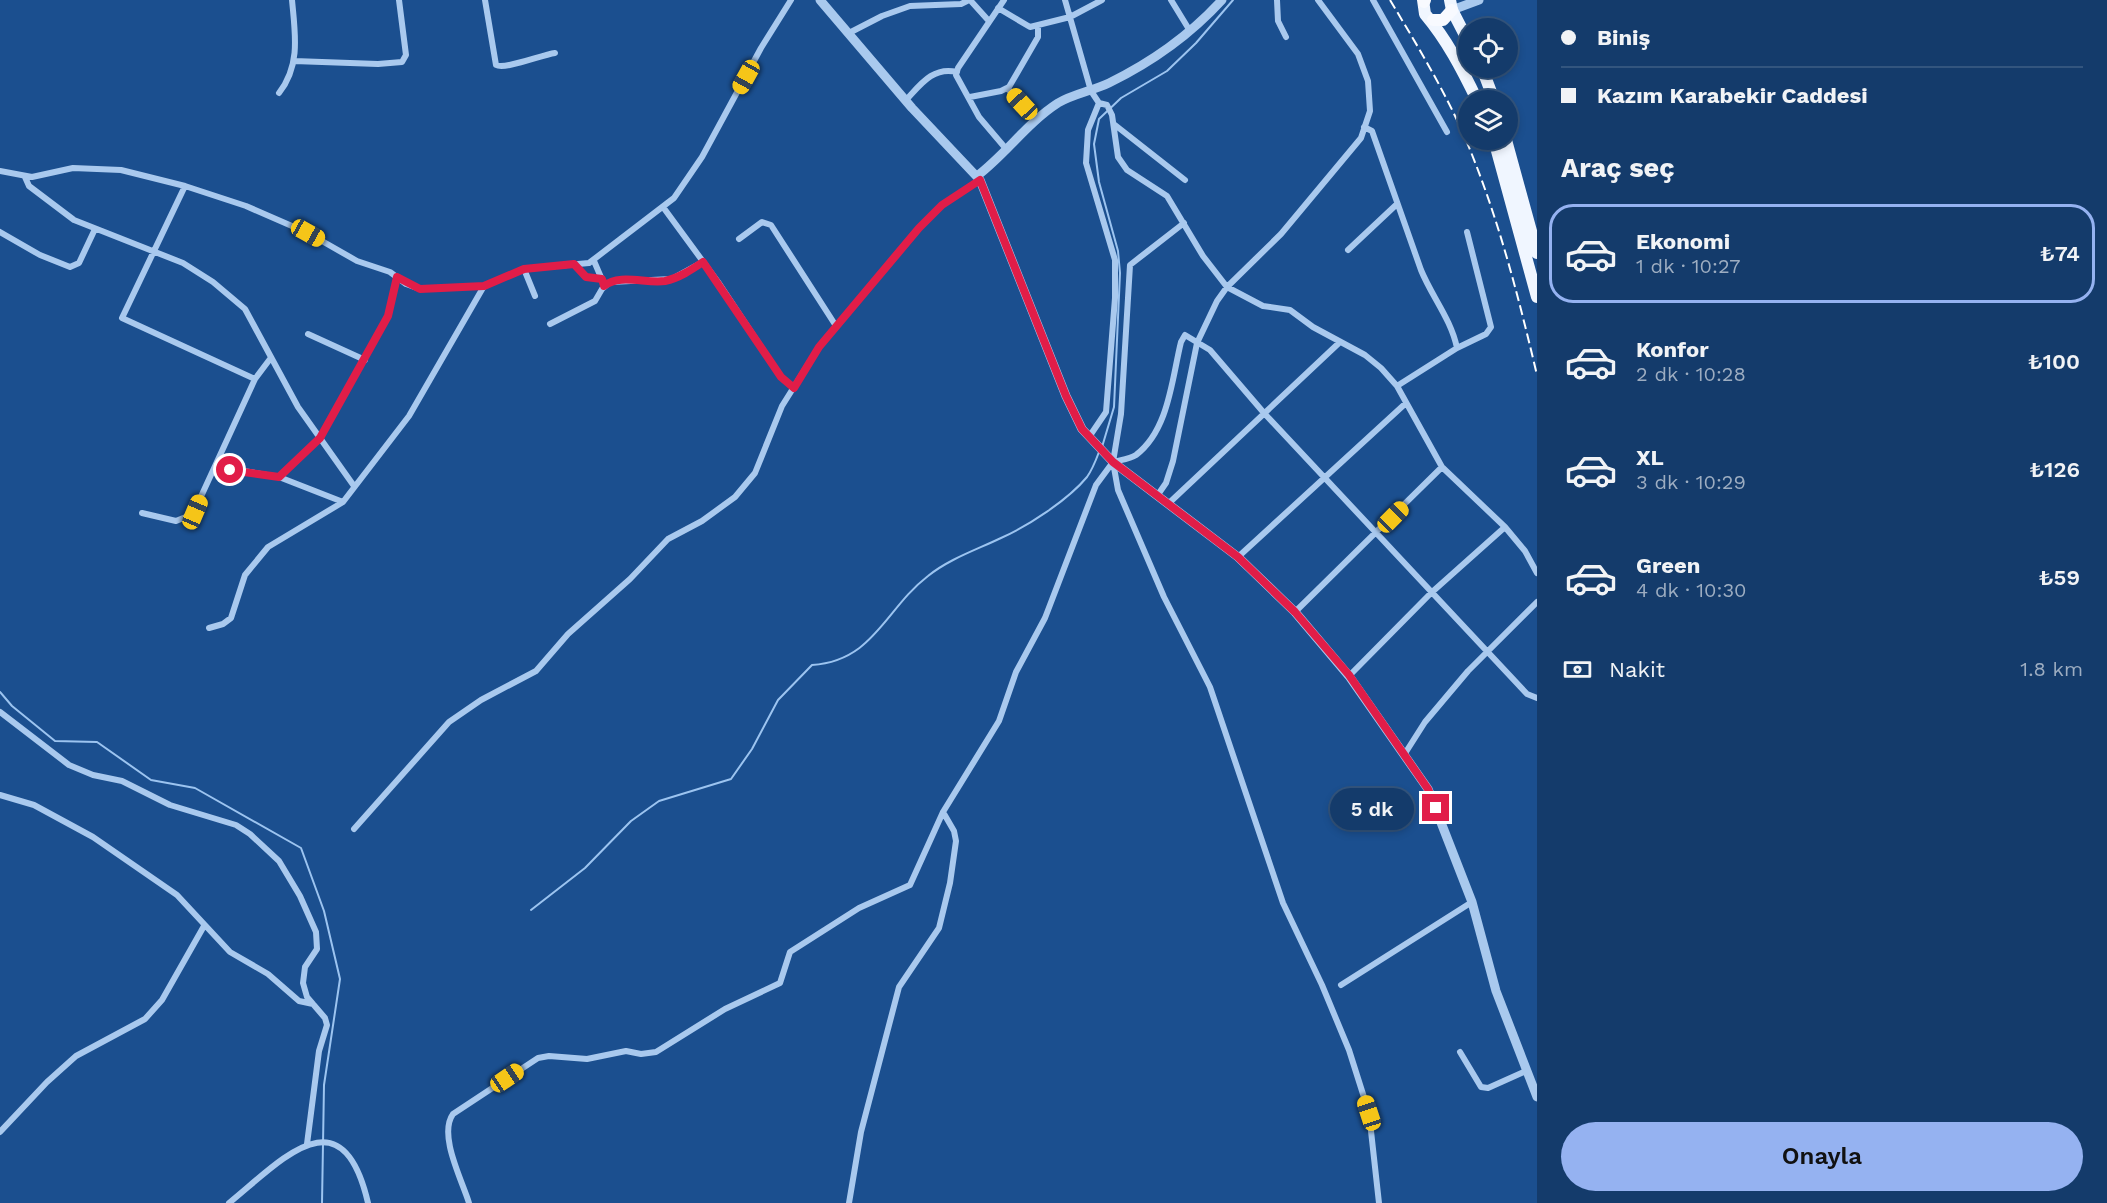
<!DOCTYPE html>
<html lang="tr">
<meta charset="utf-8">
<style>
:root{--surface:#143b6b;--page:#214673;--text:#f1f3f6;--muted:#9dadc1;--line:#33557e;--accent:#95b2f1}
body{margin:0;font-family:"Work Sans",sans-serif;background:var(--page);color:var(--text);height:100vh;display:flex;flex-direction:column;font-size:22px;white-space:nowrap}
*{box-sizing:border-box;margin:0}
p{font-size:20px;color:var(--muted)}
.icon{flex:none;width:33px;height:33px;fill:none;stroke:currentColor;stroke-width:2;stroke-linecap:round;stroke-linejoin:round}
.map{position:relative;flex:1;overflow:hidden}
.side{display:flex;flex-direction:column;background:var(--surface);width:570px}
.side>*{flex:none}
.hud{display:grid;align-content:center;height:132px;padding:0 24px;background:var(--surface)}
.fabs{position:absolute;left:1458px;top:18px;display:grid;gap:12px}
.fabs a{display:grid;place-items:center;width:60px;height:60px;border-radius:50%;background:var(--surface);box-shadow:0 3px 9px #0003,0 0 0 2px var(--line);font-size:30px}
.end{position:absolute;width:27px;height:27px;margin:-14px;border:8px solid #e11d48;background:#fff;box-shadow:0 0 0 3px #fff}
.from{border-radius:50%}
.bubble{position:absolute;height:42px;border-radius:21px;background:var(--surface);box-shadow:0 3px 9px #0003,0 0 0 2px var(--line);font-size:20px;font-weight:600;line-height:42px;text-align:center}
.car{position:absolute;width:18px;height:36px;margin:-18px -9px;border-radius:8px;box-shadow:0 0 4px 2px #0007;background:linear-gradient(#f5c518 24%,#345 0 40%,#f5c518 0 76%,#345 0 86%,#f5c518 0)}
.hud b{display:flex;align-items:center;gap:21px;height:57px;font-size:22px}
.hud b+b{border-top:2px solid var(--line)}
.hud i{width:15px;height:15px;background:var(--text)}
ul{padding:0;list-style:none}
li{display:flex;align-items:center;gap:18px;height:99px;margin:0 12px 9px;padding:0 12px;border:3px solid transparent;border-radius:24px}
li div{flex:1}
li b{display:block;font-size:22px}
li em{font-style:normal;font-weight:600}
li.on{border-color:var(--accent)}
li>.icon{width:54px;height:54px;stroke-width:1.5}
h2{padding:0 24px;font-size:27px;line-height:72px}
.pay{display:flex;align-items:center;gap:15px;height:66px;padding:0 24px;font-size:22px}
.pay p{margin-inline-start:auto}
.action{display:flex;gap:12px;margin-top:auto;padding:12px 24px}
.action a{flex:1;height:69px;border-radius:36px;background:var(--accent);color:#111;font-size:24px;font-weight:600;line-height:69px;text-align:center}
main{display:flex;flex:1;min-height:0}
.map>svg:first-child{display:block}
</style>
<main>
<div class="map">
<svg width="1537" height="1203" viewBox="0 0 1537 1203">
<rect width="100%" height="100%" fill="#1b4f8f"/>
<g fill="none" stroke-linecap="round" stroke-linejoin="round">
<path stroke="#9cc4f0" stroke-width="2" d="M 1102,447 L 1114,407 L 1120,273 L 1118,251 L 1099,182 L 1094,144 L 1099,119 L 1121,98 L 1167,71 L 1196,43 L 1233,0
M 0,692 L 12,706 L 55,741 L 97,742 L 151,780 L 195,788 L 301,848 L 324,911 L 340,979 L 324,1085 L 322,1203
M 531,910 L 585,868 L 631,821 L 659,801 L 731,779 L 752,749 L 778,700 L 812,665 C 874,661 885,609 928,576 C 949,559 976,550 1001,538 C 1028,526 1068,500 1087,477 C 1092,470 1096,460 1099,452"/>
<path stroke="#a9c9ee" stroke-width="6" d="M 485,0 L 496,65 C 505,70 541,55 555,53
M 970,0 L 988,20
M 1004,0 L 958,68 L 956,75 L 979,117 L 1007,150
M 1065,0 L 1091,91 L 1099,103 L 1107,105 L 1112,115 L 1118,157 L 1127,170 L 1167,196 L 1203,256 L 1227,287 L 1263,306 L 1290,310 L 1313,327 L 1365,355 L 1381,368 L 1397,386 L 1442,467 L 1505,527 L 1525,551 L 1537,573
M 1171,0 L 1190,31
M 1277,0 L 1278,21 L 1286,37
M 1373,0 L 1447,132
M 998,8 L 1030,27 L 1070,17 L 1102,0
M 849,33 L 882,16 L 910,6 L 961,4 L 969,0
M 294,61 L 378,64 L 402,62 L 406,55 L 399,0
M 1007,88 L 1036,120
M 279,93 C 301,65 295,33 292,0
M 970,97 L 1001,91 L 1009,87 L 1038,37 L 1038,26
M 906,100 C 920,85 933,66 957,72
M 1115,125 L 1185,180
M 1364,127 L 1372,131 L 1421,270 C 1432,297 1451,319 1457,348
M 0,171 L 32,177 L 73,168 L 121,170 L 185,186 L 246,206 L 308,233 L 357,261 L 390,272 L 406,284 L 420,289 L 484,286 L 524,269 L 589,263 L 674,198 L 702,157 L 761,48 L 791,0
M 25,177 L 29,186 L 74,220 L 183,263 L 213,282 L 245,309 L 298,407 L 354,486
M 185,186 L 122,318 L 255,379
M 663,207 L 718,282 L 781,377 L 794,388
M 0,232 L 40,255 L 70,267 L 79,263 L 95,229
M 739,239 L 762,222 L 771,225 L 836,326
M 1348,250 L 1397,204
M 594,261 L 603,282
M 574,264 L 586,277 L 602,279
M 524,269 L 535,296
M 550,324 L 595,301 L 602,289 L 610,282 L 672,279 L 703,262
M 308,334 L 365,360
M 1397,386 L 1457,348 L 1486,334 L 1491,327 L 1467,232
M 1089,437 L 1106,412 L 1115,298 L 1115,260 L 1086,163 L 1088,130 L 1099,103
M 215,466 L 279,477 L 343,502
M 279,477 L 320,438 L 388,316 L 397,277
M 1157,496 L 1166,483 L 1173,461 L 1197,343 L 1217,301 L 1227,287 L 1281,234 L 1361,138 L 1370,111 L 1368,81 L 1358,54 L 1318,0
M 1168,504 L 1340,342
M 142,513 L 176,521 L 193,514 L 255,379 L 270,359
M 1238,557 L 1406,403
M 1295,612 L 1442,467
M 209,628 L 223,624 L 231,618 L 245,575 L 268,547 L 343,502 L 409,416 L 484,286
M 1349,676 L 1431,593 L 1505,527
M 0,712 L 69,765 L 93,775 L 122,781 L 170,805 L 236,825 L 250,834 L 279,861 L 300,896 L 316,932 L 317,949 L 305,967 L 303,983 L 307,997 L 325,1018 L 327,1025 L 319,1051 L 307,1144
M 1404,755 L 1425,722 L 1468,671 L 1537,602
M 0,795 L 34,805 L 93,837 L 177,895 L 230,952 L 268,974 L 299,1001 L 313,1004
M 354,829 L 449,722 L 481,700 L 536,671 L 568,634 L 630,579 L 668,539 L 702,521 L 735,497 L 755,473 L 782,406 L 819,347 L 919,228 L 942,205 L 980,180
M 1341,985 L 1472,902
M 1460,1052 L 1481,1087 L 1488,1088 L 1526,1071
M 0,1132 L 47,1082 L 76,1056 L 145,1019 L 162,1000 L 204,926
M 229,1203 C 282,1160 342,1091 368,1203
M 469,1203 C 462,1180 438,1135 453,1114 L 538,1058 L 549,1056 L 587,1059 L 626,1051 L 641,1054 L 656,1052 L 725,1009 L 780,983 L 790,952 L 859,908 L 910,885 L 943,812 L 999,721 L 1016,672 L 1045,618 L 1096,485 L 1113,462 L 1121,414 L 1130,265 L 1184,223
M 849,1203 L 861,1132 L 899,987 L 939,928 L 950,883 L 956,841 L 954,831 L 943,812
M 1379,1203 L 1369,1113 L 1349,1050 L 1322,985 L 1283,903 L 1210,687 L 1164,597 L 1118,490 L 1113,462 C 1120,460 1130,459 1136,455 C 1169,430 1172,378 1181,342 L 1185,335 L 1210,350 L 1264,413 L 1527,694 L 1537,698"/>
<path stroke="#a9c9ee" stroke-width="9" d="M 820,0 L 912,108 L 980,180 L 1066,396 L 1082,429 L 1113,462 L 1238,557 L 1295,612 L 1349,676 L 1428,789 L 1472,902 L 1496,991 L 1537,1097
M 1452,10 L 1479,0
M 977,176 C 1006,154 1027,123 1058,103 C 1073,94 1092,91 1109,83 C 1152,62 1190,35 1222,0"/>
<path stroke="#f0f6ff" stroke-width="12" d="M 1423,0 L 1425,14 C 1447,40 1462,69 1477,100
M 1450,0 L 1452,10 L 1468,41
M 1482,68 L 1494,100
M 1494,140 L 1537,297
M 1506,140 L 1537,253"/>
<path stroke="#f8faff" stroke-width="12" d="M 1424,2 L 1425,0
M 1433,20 L 1443,20 L 1452,10"/>
<path stroke="#fff" stroke-width="2" stroke-dasharray="10 4.5" stroke-linecap="butt" d="M 1390,0 C 1417,45 1445,91 1466,140 C 1498,216 1518,295 1537,375"/>
</g>
<g fill="none" stroke-linecap="round" stroke-linejoin="round">
<path stroke="#e11d48" stroke-width="8" d="M 230,470 L 279,477 L 320,438 L 388,316 L 397,277 L 420,289 L 484,286 L 524,269 L 574,264 L 586,277 L 602,279 L 604,286 C 620,273 646,284 665,281 C 679,278 691,270 703,262 L 781,377 L 794,388 L 819,347 L 919,228 L 942,205 L 980,180 L 1066,396 L 1082,429 L 1113,462 L 1238,557 L 1295,612 L 1349,675 L 1428,789 L 1436,808"/>
</g>
</svg>
<div class="fabs">
<a><svg class="icon" aria-label="locate" viewBox="0 0 24 24"><circle cx="12" cy="12" r="6"/><path d="M12 2v4M12 18v4M2 12h4M18 12h4"/></svg></a>
<a><svg class="icon" aria-label="layers" viewBox="0 0 24 24"><path d="M12 4l9 5-9 5-9-5zM3 14l9 5 9-5"/></svg></a>
</div>
<i class="end from" style="left:230px;top:470px"></i>
<i class="end" style="left:1436px;top:808px"></i>
<div class="bubble" style="left:1330px;top:788px;width:84px">5 dk</div>
<i class="car" style="left:746px;top:77px;rotate:209deg"></i>
<i class="car" style="left:1022px;top:104px;rotate:317deg"></i>
<i class="car" style="left:308px;top:233px;rotate:119deg"></i>
<i class="car" style="left:195px;top:512px;rotate:23deg"></i>
<i class="car" style="left:1393px;top:517px;rotate:45deg"></i>
<i class="car" style="left:507px;top:1078px;rotate:56deg"></i>
<i class="car" style="left:1369px;top:1113px;rotate:342deg"></i>
</div>
<section class="side">
<div class="hud">
<b><i class="from"></i>Biniş</b>
<b><i></i>Kazım Karabekir Caddesi</b>
</div>
<h2>Araç seç</h2>
<ul>
<li class="on"><svg class="icon" aria-label="car" viewBox="0 0 24 24"><path d="M5 17H2v-5l4-1 3-4h7l3 4 3 1v5h-3M9 17h6M6 11h13"/><circle cx="7" cy="17" r="2"/><circle cx="17" cy="17" r="2"/></svg><div><b>Ekonomi</b><p>1 dk · 10:27</p></div><em>₺74</em></li>
<li><svg class="icon" aria-label="car" viewBox="0 0 24 24"><path d="M5 17H2v-5l4-1 3-4h7l3 4 3 1v5h-3M9 17h6M6 11h13"/><circle cx="7" cy="17" r="2"/><circle cx="17" cy="17" r="2"/></svg><div><b>Konfor</b><p>2 dk · 10:28</p></div><em>₺100</em></li>
<li><svg class="icon" aria-label="car" viewBox="0 0 24 24"><path d="M5 17H2v-5l4-1 3-4h7l3 4 3 1v5h-3M9 17h6M6 11h13"/><circle cx="7" cy="17" r="2"/><circle cx="17" cy="17" r="2"/></svg><div><b>XL</b><p>3 dk · 10:29</p></div><em>₺126</em></li>
<li><svg class="icon" aria-label="car" viewBox="0 0 24 24"><path d="M5 17H2v-5l4-1 3-4h7l3 4 3 1v5h-3M9 17h6M6 11h13"/><circle cx="7" cy="17" r="2"/><circle cx="17" cy="17" r="2"/></svg><div><b>Green</b><p>4 dk · 10:30</p></div><em>₺59</em></li>
</ul>
<div class="pay"><svg class="icon" aria-label="cash" viewBox="0 0 24 24"><path d="M3 7h18v10H3z"/><circle cx="12" cy="12" r="2"/></svg>Nakit<p>1.8 km</p></div>
<div class="action"><a>Onayla</a></div>
</section>
</main>
